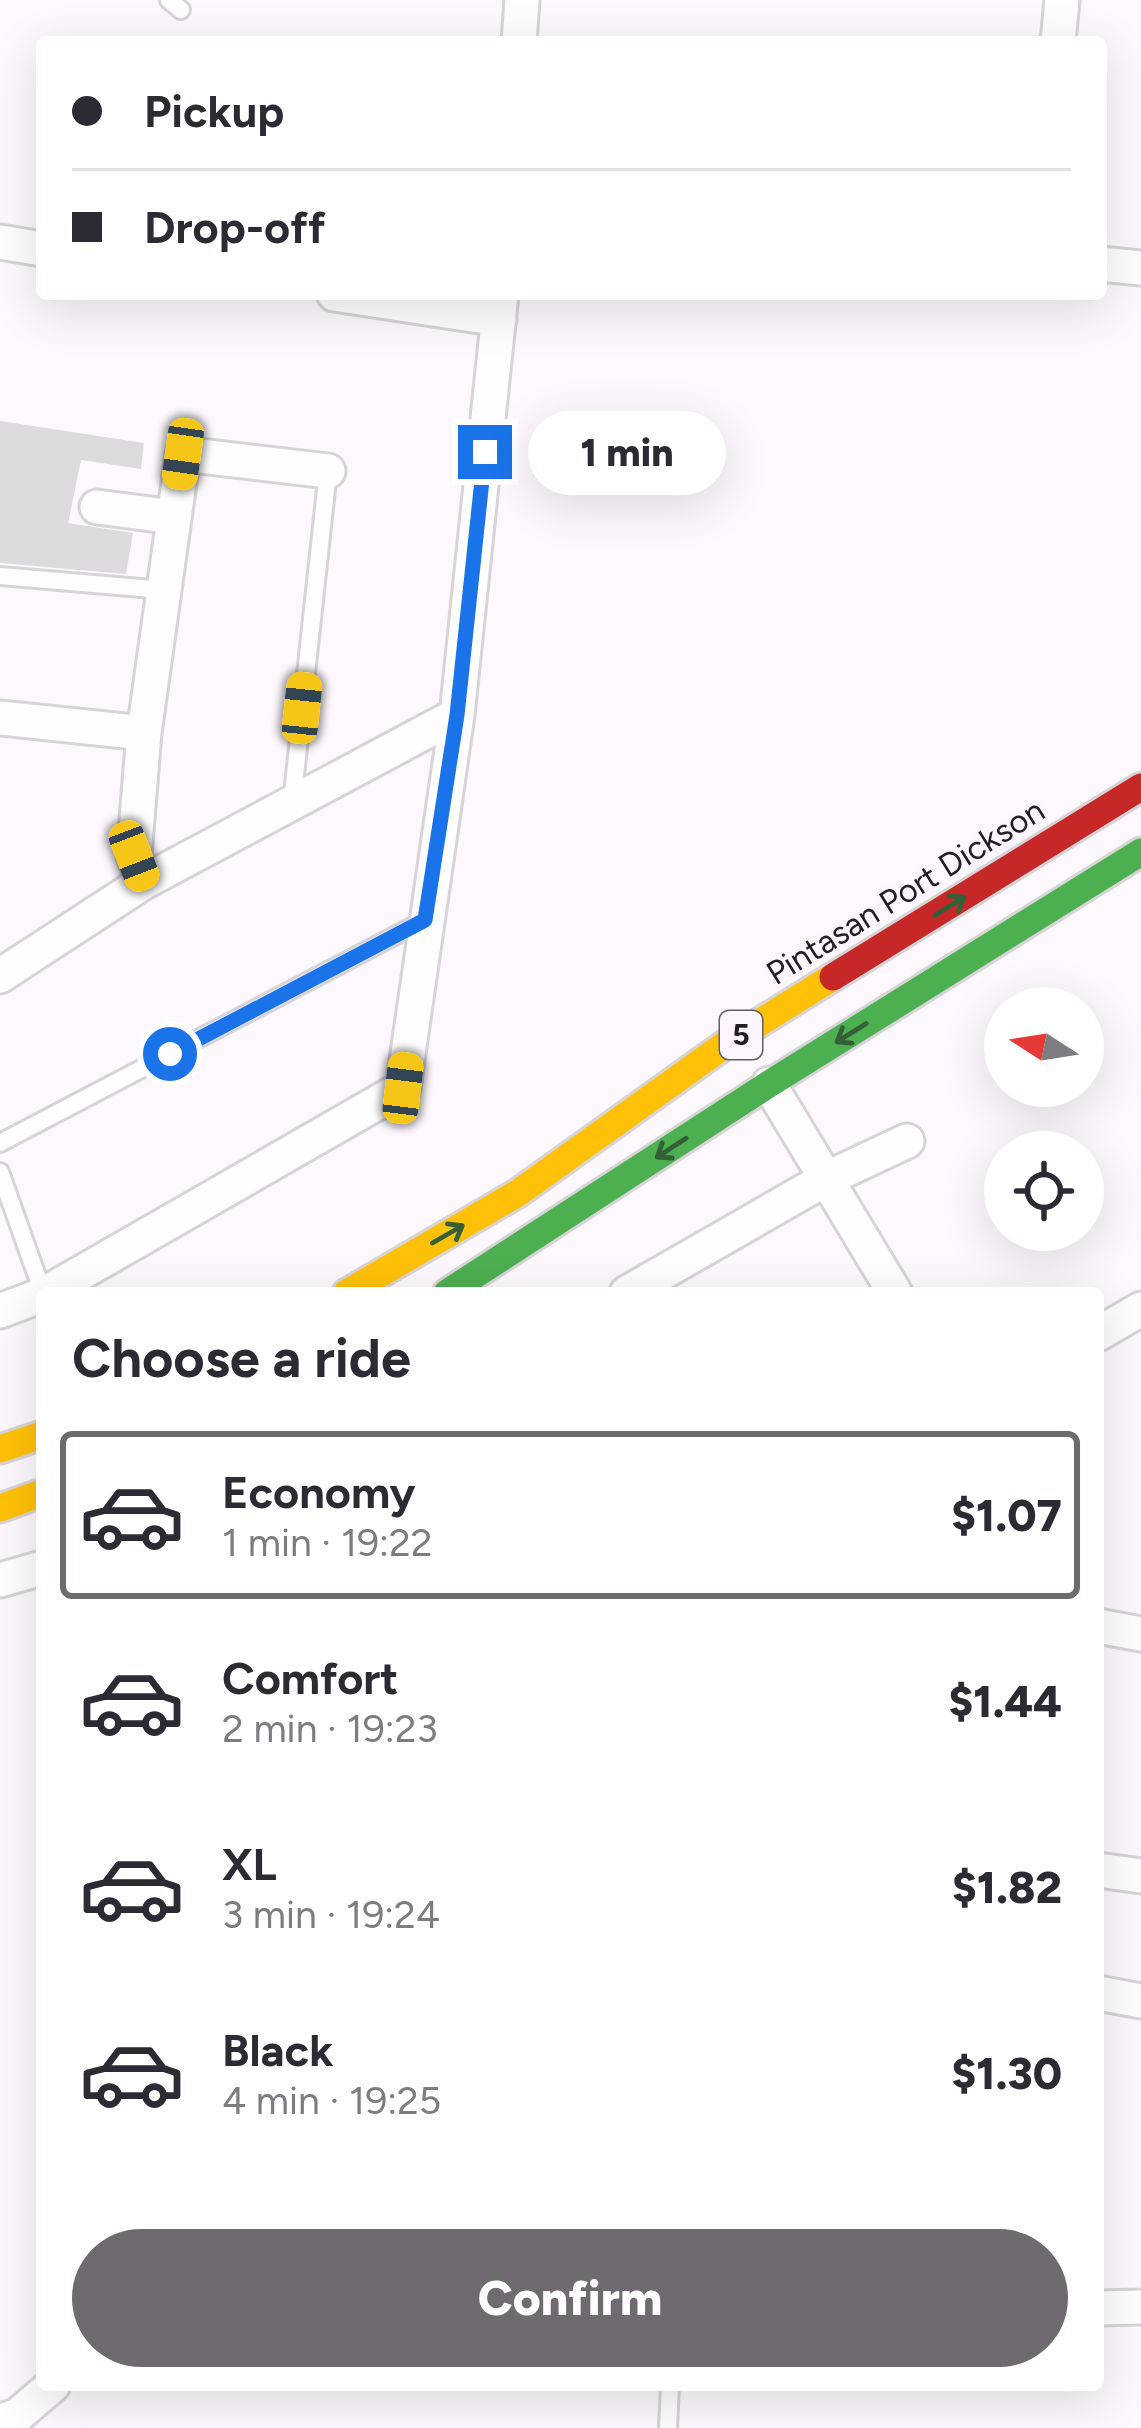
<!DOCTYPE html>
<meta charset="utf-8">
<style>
:root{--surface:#fff;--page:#f7f7f7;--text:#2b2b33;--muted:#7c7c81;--line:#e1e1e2;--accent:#6e6a6f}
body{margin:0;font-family:Figtree,sans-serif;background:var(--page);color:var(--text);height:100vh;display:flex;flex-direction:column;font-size:45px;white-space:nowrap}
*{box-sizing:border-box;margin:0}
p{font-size:39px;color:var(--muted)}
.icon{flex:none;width:66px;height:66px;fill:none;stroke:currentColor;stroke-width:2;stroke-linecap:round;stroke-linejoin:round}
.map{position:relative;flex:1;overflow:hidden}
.drawer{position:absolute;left:36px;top:1287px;width:1068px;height:1104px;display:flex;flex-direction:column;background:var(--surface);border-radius:12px;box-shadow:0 12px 48px #0002}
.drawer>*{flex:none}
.guide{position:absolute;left:36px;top:36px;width:1071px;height:264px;border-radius:12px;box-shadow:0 12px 48px #0002;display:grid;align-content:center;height:264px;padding:0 36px;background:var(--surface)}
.needle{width:78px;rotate:282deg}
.controls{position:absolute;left:984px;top:987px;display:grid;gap:24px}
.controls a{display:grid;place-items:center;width:120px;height:120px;border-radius:50%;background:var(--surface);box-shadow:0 12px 48px #0002;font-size:60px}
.end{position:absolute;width:54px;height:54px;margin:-27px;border:15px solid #1a73e8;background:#fff;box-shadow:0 0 0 6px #fff}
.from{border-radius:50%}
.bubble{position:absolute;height:84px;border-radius:42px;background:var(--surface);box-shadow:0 12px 48px #0002;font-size:39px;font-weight:800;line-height:84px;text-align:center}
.car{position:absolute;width:36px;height:72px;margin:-36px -18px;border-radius:15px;box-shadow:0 0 9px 3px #0007;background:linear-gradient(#f5c518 24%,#345 0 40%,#f5c518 0 76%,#345 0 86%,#f5c518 0)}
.guide b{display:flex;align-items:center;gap:42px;height:114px;font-size:45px}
.guide b+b{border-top:3px solid var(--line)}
.guide i{width:30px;height:30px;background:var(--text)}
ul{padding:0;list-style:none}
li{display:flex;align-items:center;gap:36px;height:168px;margin:0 24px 18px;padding:0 12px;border:6px solid transparent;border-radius:12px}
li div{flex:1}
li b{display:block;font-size:45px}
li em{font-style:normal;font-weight:800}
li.active{border-color:var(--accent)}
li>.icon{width:108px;height:108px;stroke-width:1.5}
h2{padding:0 36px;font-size:54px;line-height:144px}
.primary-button{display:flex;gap:24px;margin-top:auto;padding:24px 36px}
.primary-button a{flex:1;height:138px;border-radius:72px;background:var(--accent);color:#fff;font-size:48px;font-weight:800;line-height:138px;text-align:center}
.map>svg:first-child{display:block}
</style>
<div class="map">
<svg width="1141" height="2428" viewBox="0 0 1141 2428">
<rect width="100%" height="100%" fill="#fcf8fd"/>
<path fill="#dddade" d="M 0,421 L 144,443 L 141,469 L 81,460 L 68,523 L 133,533 L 126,574 L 0,563 Z"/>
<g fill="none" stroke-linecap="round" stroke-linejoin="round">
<g stroke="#d7d3d8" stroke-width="22">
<path id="lane" d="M 169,0 L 181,10
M 0,576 L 164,590
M 292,803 L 328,471
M 0,1143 L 425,920
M 0,1172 L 43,1293
M 668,2428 L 670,2385"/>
</g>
<g stroke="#d7d3d8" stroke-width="39">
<path id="street" d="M 519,42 L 522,0
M 1058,42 L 1062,0
M 0,242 L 42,249
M 1101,264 L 1141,268
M 334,294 L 499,319
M 97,507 L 174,517
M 0,718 L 144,733
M 144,882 L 134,856 L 144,733 L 183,454 L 328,471
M 0,976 L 144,882 L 457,715 L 501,294
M 769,1084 L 895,1293
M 46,1293 L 403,1088 L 457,715
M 627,1293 L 824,1180 L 907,1141
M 0,1311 L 42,1295
M 1098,1334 L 1141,1309
M 0,1580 L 42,1568
M 1098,1626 L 1141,1634
M 1098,1870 L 1141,1876
M 1098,1993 L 1141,2001
M 1098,2308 L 1141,2307
M 0,2422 L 18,2415 L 53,2385"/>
</g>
<g stroke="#d6d4d6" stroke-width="33">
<path id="fast" d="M 447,1293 L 769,1084 L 1141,852"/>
</g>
<g stroke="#d6d4d6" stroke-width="33">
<path id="slow" d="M 347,1293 L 518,1193 L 733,1039 L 833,977
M 0,1449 L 42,1435
M 0,1508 L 42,1493"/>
</g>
<g stroke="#d6d4d6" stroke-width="33">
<path id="jam" d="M 833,977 L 1141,787"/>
</g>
<use href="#lane" stroke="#fffeff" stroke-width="16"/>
<use href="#street" stroke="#fffeff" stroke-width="33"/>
<use href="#fast" stroke="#4caf50" stroke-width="27"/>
<use href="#slow" stroke="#ffc107" stroke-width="27"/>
<use href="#jam" stroke="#c62828" stroke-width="27"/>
</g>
<defs><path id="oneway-shaft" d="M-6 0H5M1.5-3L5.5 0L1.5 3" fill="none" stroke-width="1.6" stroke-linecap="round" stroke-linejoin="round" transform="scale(3)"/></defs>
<g stroke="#345f37">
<use href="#oneway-shaft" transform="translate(950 906) rotate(-32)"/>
<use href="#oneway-shaft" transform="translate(851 1033) rotate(148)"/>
<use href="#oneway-shaft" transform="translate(671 1148) rotate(147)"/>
<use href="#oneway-shaft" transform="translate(448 1234) rotate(-30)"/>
</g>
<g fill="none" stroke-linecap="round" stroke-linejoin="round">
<path stroke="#1a73e8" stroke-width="15" d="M 170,1054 L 425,920 L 457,715 L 485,452"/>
</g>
<g text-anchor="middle" stroke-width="9" stroke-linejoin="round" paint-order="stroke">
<rect fill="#fdf6ff" stroke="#635e64" stroke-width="3" x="720" y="1011" width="42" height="48" rx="9"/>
<g font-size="30" font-weight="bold" fill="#211d22">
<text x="741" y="1045">5</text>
</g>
<g font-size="33" fill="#211d22" stroke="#fdf6ff">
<text transform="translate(905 891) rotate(-32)" y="12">Pintasan Port Dickson</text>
</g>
</g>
</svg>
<div class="controls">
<a><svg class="needle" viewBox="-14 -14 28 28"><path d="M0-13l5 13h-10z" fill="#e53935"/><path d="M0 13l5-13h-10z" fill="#7c7c81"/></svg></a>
<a><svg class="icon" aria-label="locate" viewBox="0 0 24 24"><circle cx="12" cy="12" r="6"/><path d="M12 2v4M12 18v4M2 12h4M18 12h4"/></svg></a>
</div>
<i class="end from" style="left:170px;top:1054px"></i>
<i class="end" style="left:485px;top:452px"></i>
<div class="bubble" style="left:528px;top:411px;width:198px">1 min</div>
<i class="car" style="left:183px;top:454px;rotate:188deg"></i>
<i class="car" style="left:302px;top:708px;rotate:6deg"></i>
<i class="car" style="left:134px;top:856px;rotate:159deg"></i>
<i class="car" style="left:403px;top:1088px;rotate:7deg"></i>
<div class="guide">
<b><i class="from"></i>Pickup</b>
<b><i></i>Drop-off</b>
</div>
<section class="drawer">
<h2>Choose a ride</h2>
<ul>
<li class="active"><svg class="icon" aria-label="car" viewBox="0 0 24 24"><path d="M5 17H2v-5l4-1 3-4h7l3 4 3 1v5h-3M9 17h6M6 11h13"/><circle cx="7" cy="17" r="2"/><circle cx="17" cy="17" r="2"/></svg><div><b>Economy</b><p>1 min · 19:22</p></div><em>$1.07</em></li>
<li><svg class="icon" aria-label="car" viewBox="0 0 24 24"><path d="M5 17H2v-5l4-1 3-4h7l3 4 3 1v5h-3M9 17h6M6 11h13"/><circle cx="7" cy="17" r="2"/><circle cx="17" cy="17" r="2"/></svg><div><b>Comfort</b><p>2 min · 19:23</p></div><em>$1.44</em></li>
<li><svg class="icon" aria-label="car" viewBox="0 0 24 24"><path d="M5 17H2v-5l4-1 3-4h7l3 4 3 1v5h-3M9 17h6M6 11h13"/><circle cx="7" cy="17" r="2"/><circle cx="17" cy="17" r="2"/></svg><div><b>XL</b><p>3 min · 19:24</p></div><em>$1.82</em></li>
<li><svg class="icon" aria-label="car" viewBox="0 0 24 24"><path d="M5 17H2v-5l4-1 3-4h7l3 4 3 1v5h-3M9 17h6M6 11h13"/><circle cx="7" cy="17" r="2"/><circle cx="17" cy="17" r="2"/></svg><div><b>Black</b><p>4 min · 19:25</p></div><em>$1.30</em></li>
</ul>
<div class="primary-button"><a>Confirm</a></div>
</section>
</div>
